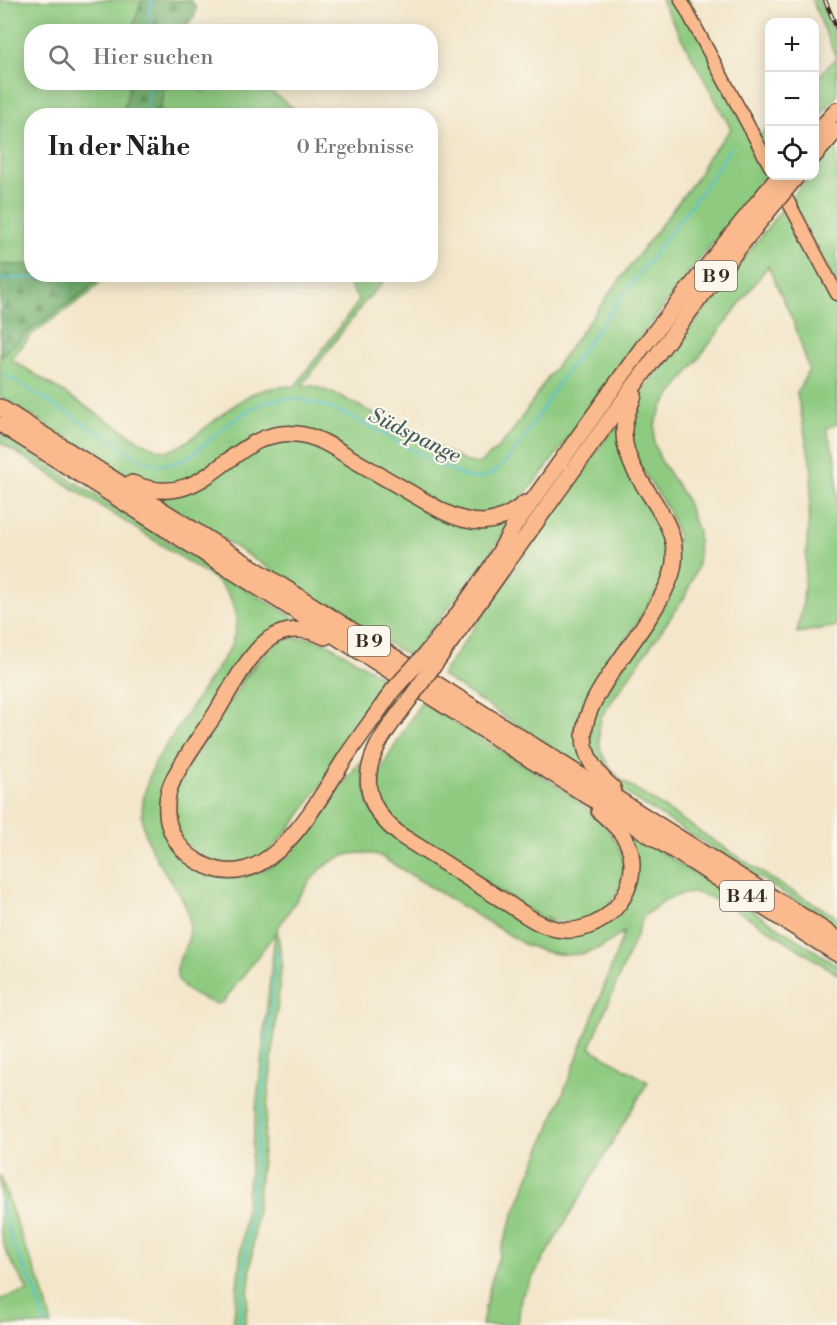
<!DOCTYPE html>
<html lang="de">
<meta charset="utf-8">
<style>
body{margin:0;font-family:"Libre Bodoni",serif;background:#f6f6f6;color:#222}
.controls{position:absolute;right:18px;top:18px;display:grid;overflow:hidden;border-radius:12px;box-shadow:0 3px 15px #0003}
.controls button{width:54px;height:54px;display:grid;place-items:center;padding:0;border:0;border-bottom:2px solid #e0e0e0;background:#fff;color:#222;font:30px sans-serif}
.list{margin:0;padding:0;list-style:none}
h2{display:flex;justify-content:space-between;align-items:center;height:78px;margin:0;padding:0 24px;font-size:26px}
h2 small{font-size:20px;font-weight:400;color:#767676}
.icon{flex:none;width:33px;height:33px;fill:none;stroke:currentColor;stroke-width:2;stroke-linecap:round;stroke-linejoin:round}
.map{position:relative;flex:none;width:837px;height:1325px;overflow:hidden}
.search{position:absolute;background:#fff;box-shadow:0 3px 15px #0003;left:24px;top:24px;width:414px;height:66px;display:flex;align-items:center;gap:15px;box-sizing:border-box;padding:0 21px;border-radius:24px;color:#767676;font-size:22px}
.panel{position:absolute;background:#fff;box-shadow:0 3px 15px #0003;left:24px;top:108px;width:414px;height:174px;border-radius:24px}
.map>svg:first-child{display:block}
.green{fill:#8ecb80;stroke:#647a4f;stroke-width:1.5}
.forest{fill:url(#forest-firs);stroke:#566c46;stroke-width:1.5}
.lines{fill:none;stroke-linecap:round;stroke-linejoin:round}
.stream{stroke:#55c0d1;stroke-width:2}
.major-casing{stroke:#574638;stroke-width:15}
.highway-casing{stroke:#574638;stroke-width:18}
.major{stroke:#fbba8d;stroke-width:12}
.highway{stroke:#fbba8d;stroke-width:15}
.rail-casing{stroke:#3b2a1e;stroke-width:4.5}
.rail{stroke:#fbf7ec;stroke-width:2;stroke-dasharray:7;stroke-linecap:butt}
.highway-bridge-casing{stroke:#574638;stroke-width:18;stroke-linecap:butt}
.highway-bridge{stroke:#fbba8d;stroke-width:15}
.labels{text-anchor:middle;stroke-width:4.5;stroke-linejoin:round;paint-order:stroke}
.shield{fill:#fbf7ec;stroke:#75685c;stroke-width:1.5}
.shield-label{font-size:18px;font-weight:bold;fill:#3b2a1e}
.water-label{font-size:21px;font-style:italic;fill:#445e5d;stroke:#fbf7ec}
</style>
<div class="map">
<svg width="837" height="1325" viewBox="0 0 837 1325">
<defs>
<pattern id="forest-firs" width="22" height="20" patternUnits="userSpaceOnUse" patternTransform="scale(1.5)"><rect width="22" height="20" fill="#72af6e"/><path d="M5 1l3.5 6h-7zM16 11l3.5 6h-7z" fill="#5f8f5a"/></pattern>
</defs>
<rect width="100%" height="100%" fill="#fbf7ec"/>
<filter id="ink" filterUnits="userSpaceOnUse"><feTurbulence type="fractalNoise" baseFrequency=".0167" numOctaves="2"/><feDisplacementMap in="SourceGraphic" scale="12" xChannelSelector="R" yChannelSelector="G"/><feConvolveMatrix kernelMatrix="1 2 1 2 8 2 1 2 1" color-interpolation-filters="sRGB"/></filter>
<filter id="wash" filterUnits="userSpaceOnUse"><feTurbulence type="fractalNoise" baseFrequency=".008" numOctaves="4" result="noise"/><feDisplacementMap in="SourceGraphic" scale="24" xChannelSelector="R" yChannelSelector="G"/><feGaussianBlur stdDeviation="1.35" result="paint"/><feColorMatrix in="noise" values="0 0 0 0 0 0 0 0 0 0 0 0 0 0 0 0 0 1.4 0 .05"/><feComposite in="paint" operator="in"/></filter>
<g filter="url(#wash)">
<rect width="100%" height="100%" fill="#f3e6cb"/>
<g class="green">
<path d="M0 0H142L134 24V31L32 32V82L130 83 123 115 32 116 31 265H0Z"/>
<path d="M661 0H689L760 135 769 126V173L683 280 541 475 516 504 499 514 461 515 288 429 219 462 177 485 135 480 0 396V357L28 332 87 290 100 275H106L90 293 31 335 11 359 135 438C144 443 155 450 165 451 184 452 231 402 254 393 267 388 281 386 295 386L359 301 344 275H384V281L362 305 302 385 314 386 340 396 464 461 478 464C510 445 530 402 552 372 599 306 649 241 698 176L707 158 731 129Z"/>
<path d="M812 0H819L837 42V96L815 122V80L836 58Z"/>
<path d="M165 82 191 83 202 92 209 83H259L303 115 159 116Z"/>
<path d="M837 142V285L791 198 809 176H814L815 169Z"/>
<path d="M784 206 837 305V424L826 428 837 462V626L797 633 803 602 812 471 797 393 809 369 794 323 768 266 662 407 655 425 654 443 661 461 685 497 698 532V565L685 597 602 715C595 743 600 758 620 779L778 883 837 917V927L619 789 591 751 590 716 650 622 678 536 667 508 639 465 631 447 630 417 637 399 648 384Z"/>
<path d="M622 415 620 428 666 530 670 559 658 590 589 698 592 774 441 675Z"/>
<path d="M0 434 195 559 305 624 281 628 177 765 170 845C175 850 180 857 185 862 216 890 264 875 293 853L360 761 368 803 373 814 571 934 630 892 625 829 837 965V974C810 958 719 892 693 893 673 893 659 904 644 916L590 1048 648 1082 521 1297 518 1325H482C491 1263 521 1197 545 1138 573 1070 599 1002 624 932 615 937 608 944 599 948 574 960 548 954 524 944L380 856C326 840 303 892 277 929L282 961 245 1325H233L275 933 223 1002 216 1004C204 999 189 995 181 984 169 969 186 951 189 936 191 930 189 920 188 914 185 900 176 888 168 877 139 834 134 811 155 762L230 648C242 617 237 599 212 577L0 442Z"/>
<path d="M277 440 311 443 453 520 517 515 473 577 410 657 151 494Z"/>
<path d="M291 638H312L330 645 392 683 295 822 277 843 262 857 244 864 212 863 181 841 175 826 173 795 180 779 246 677 274 644Z"/>
<path d="M421 702C449 719 476 736 503 752 539 775 645 830 620 885 616 895 610 905 602 911 579 927 558 924 534 913L396 825 378 800 377 786 381 769Z"/>
<path d="M0 1175 23 1242 42 1287 52 1325H0V1299L28 1291 6 1252 0 1230Z"/>
</g>
<g class="forest">
<path d="M142 0H190L196 7 195 16 183 31H134V24Z"/>
<path d="M130 83H165L159 115H123Z"/>
<path d="M0 265H31L32 274 100 275 87 290 28 332 0 357Z"/>
</g>
<g class="lines">
<g class="stream">
<path d="M152 32 149 12 152 0"/>
<path d="M145 116 151 82"/>
<path d="M0 279 50 277 56 274"/>
<path d="M4 374C38 395 72 416 106 437 119 445 140 461 155 464 174 468 191 456 205 444 228 425 251 401 283 399 332 395 406 451 452 471 465 477 478 482 491 474 518 457 543 405 562 378 611 310 662 244 712 177L731 147"/>
<path d="M0 1201 15 1249 35 1289 46 1325"/>
<path d="M239 1325 277 949"/>
</g>
</g>
</g>
<g filter="url(#ink)">
<g class="lines">
<defs>
<g id="major">
<path d="M681 0 770 166"/>
<path d="M780 186 837 294"/>
</g>
<g id="highway">
<path d="M814 135 837 110"/>
<path d="M814 156 837 130"/>
<path d="M0 407 837 938"/>
<path d="M0 424 837 954"/>
<path d="M132 483C209 516 229 427 297 434 320 436 340 452 359 463 387 479 414 495 442 511 474 527 497 526 525 503"/>
<path d="M325 637C307 628 286 627 269 639 248 655 230 690 216 713 202 734 186 755 174 778 170 786 167 795 167 804 165 827 177 849 197 861 266 904 316 803 346 757 361 734 378 713 393 690"/>
<path d="M423 657 457 615 491 567 513 528 642 348 757 203"/>
<path d="M434 665C543 514 648 360 765 215"/>
<path d="M409 700C399 714 387 728 379 743 358 782 369 812 403 837 437 858 470 880 504 901 520 911 537 925 556 929 600 938 642 894 630 850 625 833 611 822 599 811"/>
<path d="M613 788C567 749 583 715 611 673 629 646 661 605 671 576 690 519 626 487 624 434 623 420 630 408 634 395"/>
</g>
</defs>
<use href="#major" class="major-casing"/>
<use href="#highway" class="highway-casing"/>
<use href="#major" class="major"/>
<use href="#highway" class="highway"/>
<defs>
<path id="rail" d="M825 0 837 29"/>
</defs>
<use href="#rail" class="rail-casing"/>
<use href="#rail" class="rail"/>
<defs>
<g id="highway-bridge">
<path d="M757 203 779 176"/>
<path d="M765 215 797 176"/>
<path d="M393 690 423 657"/>
<path d="M409 700 434 665"/>
</g>
</defs>
<use href="#highway-bridge" class="highway-bridge-casing"/>
<use href="#highway-bridge" class="highway-bridge"/>
</g>
</g>
<g class="labels">
<g class="shield">
<rect x="695" y="261" width="42" height="30" rx="4.5"/>
<rect x="348" y="626" width="42" height="30" rx="4.5"/>
<rect x="720" y="881" width="54" height="30" rx="4.5"/>
</g>
<g class="shield-label">
<text x="716" y="282">B 9</text>
<text x="369" y="647">B 9</text>
<text x="747" y="902">B 44</text>
</g>
<g class="water-label">
<text transform="translate(415 435) rotate(26)" y="7">Südspange</text>
</g>
</g>
</svg>
<div class="controls">
<button>+</button>
<button>−</button>
<button><svg class="icon" aria-label="locate" viewBox="0 0 24 24"><circle cx="12" cy="12" r="6"/><path d="M12 2v4M12 18v4M2 12h4M18 12h4"/></svg></button>
</div>
<div class="search"><svg class="icon" aria-label="search" viewBox="0 0 24 24"><circle cx="10" cy="10" r="6"/><path d="M15 15l6 6"/></svg>Hier suchen</div>
<section class="panel">
<h2>In der Nähe<small>0 Ergebnisse</small></h2>
<ul class="list">
</ul>
</section>
</div>
